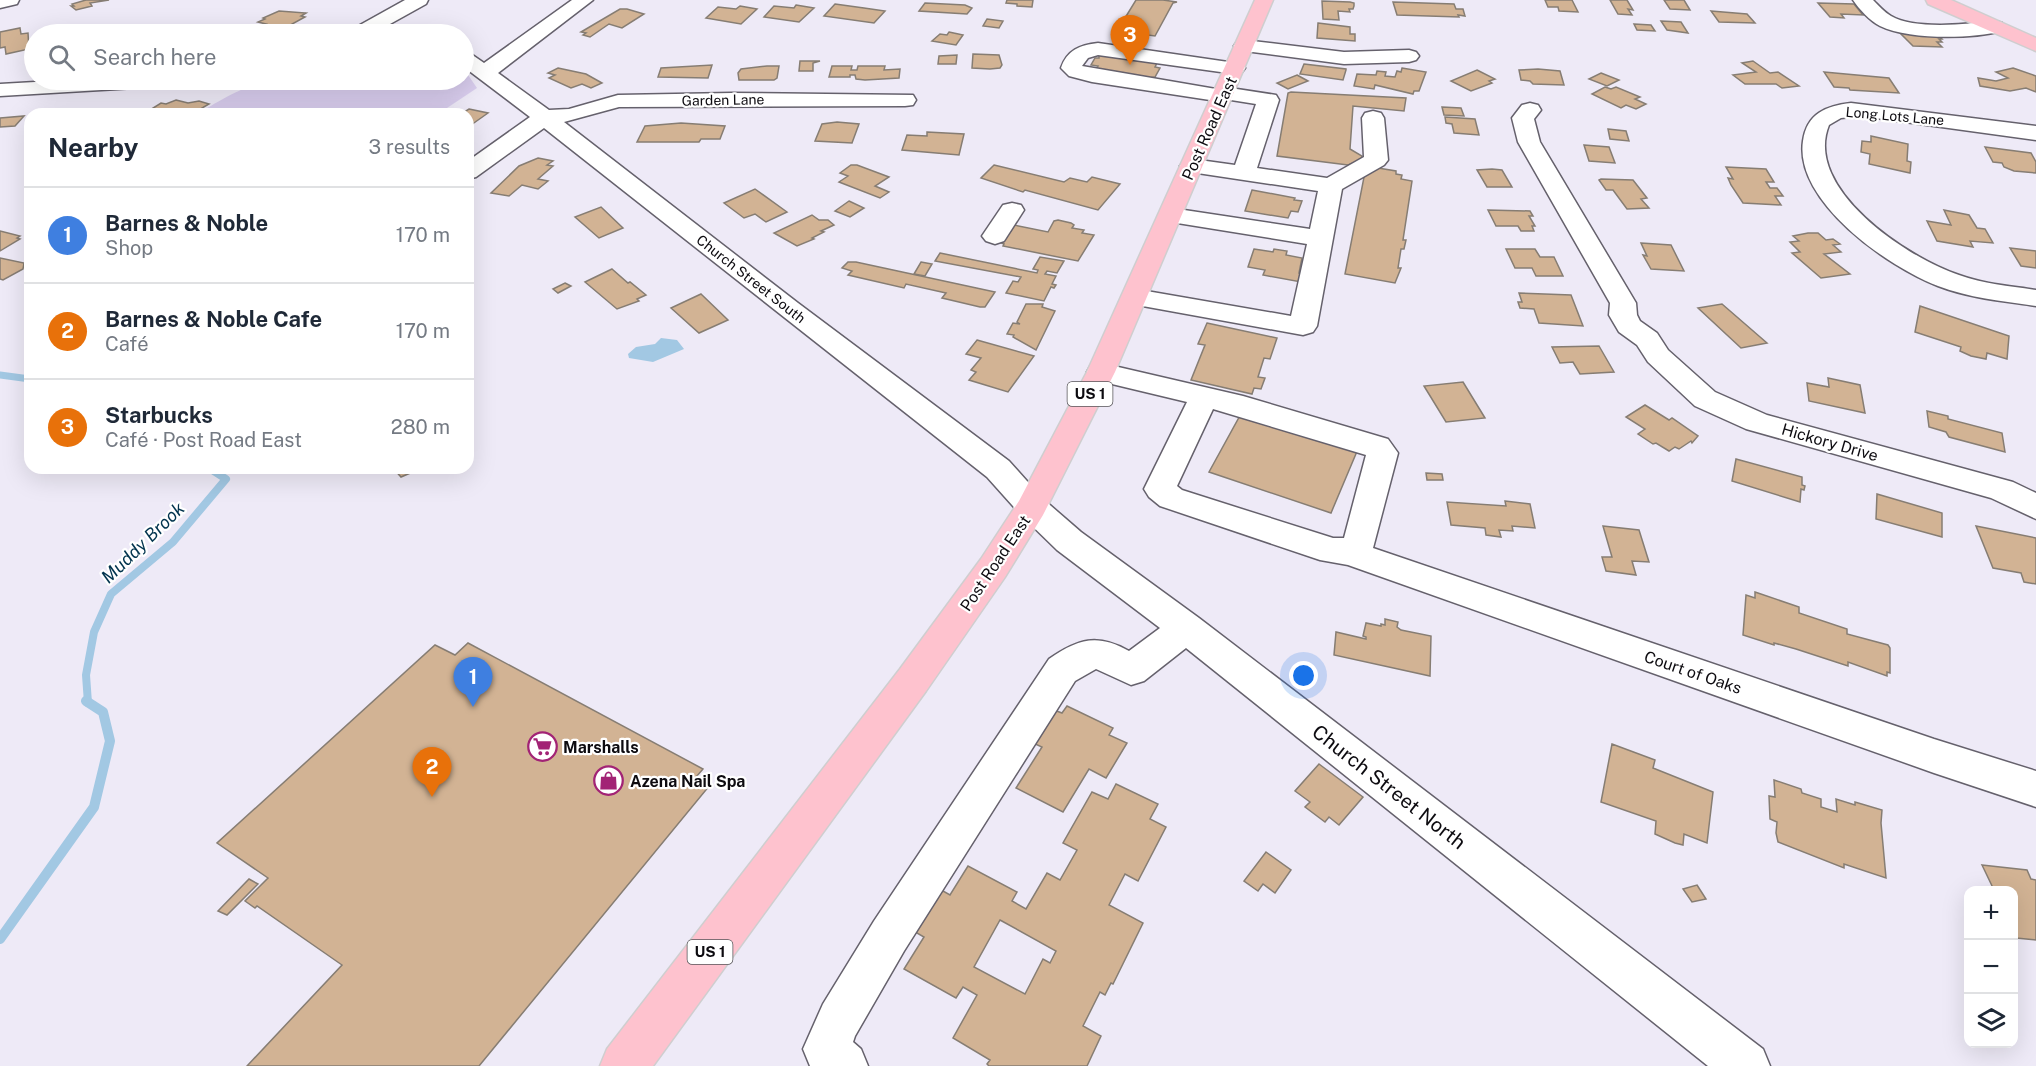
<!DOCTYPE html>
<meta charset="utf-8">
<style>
body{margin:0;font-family:"Public Sans",sans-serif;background:#f2f2f3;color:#1f2937}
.controls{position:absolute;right:18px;bottom:18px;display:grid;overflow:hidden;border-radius:12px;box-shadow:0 6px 24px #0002}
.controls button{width:54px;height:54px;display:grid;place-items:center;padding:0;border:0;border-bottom:2px solid #e0e1e3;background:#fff;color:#1f2937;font:30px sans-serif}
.you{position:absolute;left:1304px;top:676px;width:21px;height:21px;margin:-15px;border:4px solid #fff;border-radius:50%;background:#1a73e8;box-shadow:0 0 0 9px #1a73e833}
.badge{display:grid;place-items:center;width:39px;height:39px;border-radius:50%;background:#b45309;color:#fff;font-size:20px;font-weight:700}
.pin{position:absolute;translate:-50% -50px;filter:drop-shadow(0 2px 3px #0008)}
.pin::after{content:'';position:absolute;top:32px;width:21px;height:18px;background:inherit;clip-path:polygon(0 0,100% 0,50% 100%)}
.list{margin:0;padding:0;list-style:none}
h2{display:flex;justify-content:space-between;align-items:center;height:78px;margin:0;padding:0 24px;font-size:26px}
h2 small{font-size:20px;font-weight:400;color:#747a83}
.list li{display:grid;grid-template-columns:39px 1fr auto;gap:18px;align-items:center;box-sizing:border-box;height:96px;padding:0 24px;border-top:2px solid #e0e1e3}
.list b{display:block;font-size:22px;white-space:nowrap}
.list p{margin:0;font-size:20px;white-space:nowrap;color:#747a83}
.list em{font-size:20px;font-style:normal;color:#747a83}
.icon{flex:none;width:33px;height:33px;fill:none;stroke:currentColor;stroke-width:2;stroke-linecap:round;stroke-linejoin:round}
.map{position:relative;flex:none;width:2036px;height:1066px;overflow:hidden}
.search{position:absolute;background:#fff;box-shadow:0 6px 24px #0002;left:24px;top:24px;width:450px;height:66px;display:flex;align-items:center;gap:15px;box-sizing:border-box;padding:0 21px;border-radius:33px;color:#747a83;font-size:22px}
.panel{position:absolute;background:#fff;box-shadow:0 6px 24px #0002;left:24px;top:108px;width:450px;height:366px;border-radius:18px}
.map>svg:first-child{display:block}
.green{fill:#d8cced}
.water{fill:#a2c8e3}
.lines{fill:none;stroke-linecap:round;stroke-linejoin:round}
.stream-far2{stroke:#a2c8e3;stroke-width:7}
.stream-far1{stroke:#a2c8e3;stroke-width:8}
.stream{stroke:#a2c8e3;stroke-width:10}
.building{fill:#d2b394;stroke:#867d73;stroke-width:1.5;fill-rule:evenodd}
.minor-casing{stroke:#65616c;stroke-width:3}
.major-casing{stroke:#cfcecf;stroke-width:3}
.minor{fill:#fff;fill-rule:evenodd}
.major{fill:#fec2ce;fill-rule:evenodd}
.labels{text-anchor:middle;stroke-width:4.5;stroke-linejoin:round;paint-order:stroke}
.far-street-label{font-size:14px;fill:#0d0b10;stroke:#fff}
.shield{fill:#fff;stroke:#565458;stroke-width:1.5}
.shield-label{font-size:15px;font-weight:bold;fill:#0d0b10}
.street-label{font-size:16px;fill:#0d0b10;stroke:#fff}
.poi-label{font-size:16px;font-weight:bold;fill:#0d0b10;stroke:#fff;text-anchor:start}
.water-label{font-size:18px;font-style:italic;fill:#02344e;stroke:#fff}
.near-street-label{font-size:20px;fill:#0d0b10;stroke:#fff}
</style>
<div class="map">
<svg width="2036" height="1066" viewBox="0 0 2036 1066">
<rect width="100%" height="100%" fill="#eeeaf7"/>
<path class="green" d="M464 69 477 88 438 114H197C214 105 270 66 284 90L301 80H464Z"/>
<path class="water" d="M661 338 677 340 684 349 653 362 629 358 628 354 636 347 655 344Z"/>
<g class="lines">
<path class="stream-far2" d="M0 375 30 379"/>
<path class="stream-far1" d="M88 703 86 675 94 632 111 594 173 542 226 479 209 468"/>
<path class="stream" d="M0 939 94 807 110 741 103 712 86 701"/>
</g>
<g class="building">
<path d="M86 0H109L90 3 92 6 76 10 71 6H74L72 4Z"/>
<path d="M1007 0H1033L1032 7 1017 6V4L1006 3Z"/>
<path d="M1136 0H1163L1177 2 1173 3 1155 36 1117 31Z"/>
<path d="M1545 0H1572L1578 12 1559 11 1558 7H1548Z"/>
<path d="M1610 0H1627L1633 10 1628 9 1632 15 1618 14Z"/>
<path d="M1664 0H1684L1690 10 1670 9Z"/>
<path d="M1322 1 1350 2 1354 3V6L1353 9H1349L1350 12 1338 11 1339 20 1323 19Z"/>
<path d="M1393 2 1454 4 1456 9H1463L1465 16 1458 15 1459 17 1397 15Z"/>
<path d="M925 3 965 5 972 8 967 14 919 11Z"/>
<path d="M1818 3 1854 4 1863 15 1841 14 1844 18 1830 17Z"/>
<path d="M835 4 864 8 885 11 874 23 824 16Z"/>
<path d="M796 5 814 8 799 22 764 17 774 6 794 8Z"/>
<path d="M740 6 757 9 741 24 706 18 718 7 736 9Z"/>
<path d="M620 9H627L644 14 622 28 609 24 590 37 583 35 586 33 581 32Z"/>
<path d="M279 11 306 13 301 16 305 17 285 28 279 26 264 34 250 32 266 24 258 22 265 19 263 18Z"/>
<path d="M1711 11 1747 14 1755 23 1719 22Z"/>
<path d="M987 19 1003 21 999 28 983 26Z"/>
<path d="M1661 21 1681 22 1688 33 1667 30Z"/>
<path d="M1318 23 1350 27V34H1355V41L1317 38Z"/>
<path d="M1634 24 1651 25 1655 31 1637 30Z"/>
<path d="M20 28 21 34 28 33 29 49 6 54 5 47 0 48V32Z"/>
<path d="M149 28 169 32 179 33 137 34Z"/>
<path d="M949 32 963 35 956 45 932 41 940 34 947 35Z"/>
<path d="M1899 32 1936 33 1942 39H1939L1942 42H1937L1942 47 1913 46Z"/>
<path d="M973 54 999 55 1002 65 1000 68 990 69 972 68Z"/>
<path d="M957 55 956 64H938L939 56Z"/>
<path d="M1099 55 1157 63 1155 67 1160 68 1155 77 1149 78 1096 69 1098 66 1091 65 1095 58H1099Z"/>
<path d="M800 61H820L813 63V71H799Z"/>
<path d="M1753 61 1770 73 1778 72 1799 86 1782 88 1776 84H1745L1733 75 1756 72 1742 63Z"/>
<path d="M1304 64 1346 69V70L1343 80 1300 74Z"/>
<path d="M712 65 708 78 658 77 661 68Z"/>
<path d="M767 66H779L777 78 774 80H739L738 73 741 69Z"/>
<path d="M832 66H852L851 70H857L858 66H885L884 70 900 69 899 78 865 80 856 79 855 75H850V77H829Z"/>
<path d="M558 68 586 74 602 83 591 88 582 84 571 88 549 78 555 75 548 73Z"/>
<path d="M1402 68 1426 72 1419 91H1414L1413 94 1375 85 1374 89 1354 86 1357 74 1376 75 1377 71 1386 72 1385 76 1395 77 1397 71 1401 72Z"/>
<path d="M2013 68 2036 76V92L2026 88 2010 91 1980 86 1978 78 1996 81 2008 78 1996 72Z"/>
<path d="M1538 69 1560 71 1564 85 1533 84 1530 81 1521 80 1519 70Z"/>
<path d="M1477 70 1495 79 1489 81 1492 83 1471 91 1451 81Z"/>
<path d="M1824 72 1889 78 1899 93 1850 90 1849 88 1834 87Z"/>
<path d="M1601 73 1619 80 1607 86 1589 79Z"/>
<path d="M1297 75 1308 81 1288 89 1277 83Z"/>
<path d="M1605 87 1611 89 1616 87 1640 97 1635 99 1646 104 1636 109 1626 105 1621 108 1592 94Z"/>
<path d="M1291 92 1406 98 1404 111 1353 106 1350 149 1362 156 1361 160 1348 165 1277 156 1288 93Z"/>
<path d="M176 100 188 103 199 101 209 104 192 114H167L150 110 161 103 166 104Z"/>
<path d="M1442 107 1461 108 1464 116 1444 115Z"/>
<path d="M469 109 488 113 471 125 468 124V114H461Z"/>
<path d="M24 116 15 126 0 127V118Z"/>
<path d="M1445 117 1475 119 1479 135 1454 133 1452 124 1446 123Z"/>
<path d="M837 122 859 124 852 143 815 141 822 124Z"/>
<path d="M681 123 725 126 720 139H701L699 142H637L645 126Z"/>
<path d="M1608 129 1626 131 1629 141 1610 139Z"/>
<path d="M927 132 964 134 959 155 902 150 907 135 927 136Z"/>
<path d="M1871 136 1908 144 1907 161 1911 162 1910 173 1869 164 1870 154 1861 152 1862 141 1871 142Z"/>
<path d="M1584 145 1609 147 1615 163 1589 161Z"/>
<path d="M1985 147 2031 153 2036 162V173L2014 171 2004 167 2002 163 1993 162Z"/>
<path d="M538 158 553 161 547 165 553 166 538 179 548 181 538 189 522 185 509 196 491 193 519 166Z"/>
<path d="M851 165H857L889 177 875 186 889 192 880 198 839 182 848 176 840 173Z"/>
<path d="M994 165 1064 182 1070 178 1087 182 1092 177 1120 184 1098 210 1025 190 1023 192 981 178Z"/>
<path d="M1726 167 1766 169 1774 182H1766L1770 188H1777L1783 196H1775L1781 205 1743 203 1731 185 1728 178 1733 179Z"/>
<path d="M1378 168 1396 171V174L1402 175 1401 179 1412 181 1403 240H1406L1404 249H1401L1398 268H1401L1395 283 1345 274 1365 172Z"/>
<path d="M1492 169 1502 170 1512 187H1487L1477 170Z"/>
<path d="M1601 179 1633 180 1647 198 1641 199 1649 208 1627 209 1613 190H1606L1599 180Z"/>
<path d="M755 189 787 212 766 222 755 214 744 218 724 203Z"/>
<path d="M1252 190 1295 198 1294 200 1302 201 1298 212 1291 211 1288 218 1245 211Z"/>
<path d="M849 201 864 208 850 217 835 211Z"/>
<path d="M601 207 623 228 599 238 575 217Z"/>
<path d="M1488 210 1530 211 1533 216H1529L1535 226H1532L1534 231H1521L1518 226H1496Z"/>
<path d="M1944 210 1969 215 1977 228 1985 229 1993 243 1970 241 1973 247 1937 241 1927 221 1951 225Z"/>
<path d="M812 215 819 220H828L834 225 821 231 824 232 812 238 814 239 797 246 774 233Z"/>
<path d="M1058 220 1071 223 1074 225 1072 228 1084 230 1082 233 1094 235 1078 261 1003 246 1004 244 999 242 1007 230 1011 231 1014 225 1048 232 1054 221Z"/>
<path d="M0 231 20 236 17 238 20 239 0 251Z"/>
<path d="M1808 233H1818L1826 240 1833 239 1840 244 1833 245 1841 252 1824 254 1850 274 1821 278 1792 253 1800 252 1790 242 1799 241 1793 236Z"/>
<path d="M1641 243 1671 245 1684 271 1651 269 1643 255 1647 256Z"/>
<path d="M2010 248 2036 251V268L2021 266Z"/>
<path d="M1254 249 1273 252 1274 249 1287 251 1286 255 1302 258 1299 273H1303L1301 282 1263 275 1265 270 1248 267Z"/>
<path d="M1506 249H1535L1540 257H1554L1563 276H1536L1532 268H1515Z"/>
<path d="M940 253 1037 273 1038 270 1033 269 1040 257 1064 261 1057 273 1047 271 1045 274 1056 276 1052 284 1056 285 1054 288 1051 287 1044 301 1006 293 1013 281 1018 282 1021 277 935 261Z"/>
<path d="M0 258 24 263 23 269 3 280 0 279Z"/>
<path d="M848 262H856L995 292 985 307H980L942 298 946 293 906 284 904 288 848 275 852 271 842 268Z"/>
<path d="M921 262 932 264 925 276 914 274Z"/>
<path d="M612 269 628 283 630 282 646 295 637 299 639 301 617 309 585 282Z"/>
<path d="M565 283 571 286 558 293 553 289Z"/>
<path d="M1519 293 1571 295 1583 326 1539 323 1534 309 1520 308 1518 302H1522Z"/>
<path d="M701 294 728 320 699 333 671 308Z"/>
<path d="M1026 304H1043L1042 307 1055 311 1036 350 1013 337 1014 335 1007 334 1013 323 1020 324 1017 322Z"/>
<path d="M1722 304 1767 343 1741 348 1698 308Z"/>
<path d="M1920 306 2009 336 2007 359 1987 353 1986 359 1971 356 1960 351 1961 347 1915 332Z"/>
<path d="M1207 323 1277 338 1270 359 1264 358 1258 377 1265 378 1261 389 1254 388 1252 394 1191 380 1205 345 1198 344Z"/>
<path d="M977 340 1034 356 1008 392 969 380 976 372 971 370 981 358 966 354Z"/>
<path d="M1599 346 1614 372 1580 374 1573 362 1560 363 1552 347Z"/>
<path d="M1828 378 1860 385 1865 413 1809 401 1807 383 1829 387Z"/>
<path d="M1463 382 1485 418 1446 422 1424 386Z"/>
<path d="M1645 405 1669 420 1672 418 1698 436 1692 443 1691 441 1679 449 1675 447 1669 451 1656 443 1653 444 1638 434 1645 429 1626 417Z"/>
<path d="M1927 411 1948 416V419L2002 433 2005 452 1949 437 1946 432 1929 427Z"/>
<path d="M1242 412 1358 449 1331 513 1209 472Z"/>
<path d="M1736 459 1802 477V485L1805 486 1804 490 1801 489 1800 502 1732 481Z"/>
<path d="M393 468H422L401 477Z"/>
<path d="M1426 473 1442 474 1443 480H1427Z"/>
<path d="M1877 494 1942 513V537L1876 519Z"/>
<path d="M1505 501 1530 504 1535 528 1512 526 1513 531 1499 530 1501 537 1486 535 1485 528 1451 525 1447 502 1506 506Z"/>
<path d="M1603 526 1639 530 1649 562 1632 561 1636 575 1606 571 1602 557H1612Z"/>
<path d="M1976 526 2036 538V584L2024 582 2021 573 1993 568Z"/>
<path d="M1755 592 1799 607V613L1847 629V634L1888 645 1890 648V673L1887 672V676L1848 662V666L1796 649 1774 643V645L1743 635 1746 595 1755 598Z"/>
<path d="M1385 619 1398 622 1397 627 1401 630 1431 636 1430 676 1334 655 1336 632 1366 639V637L1363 636 1366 623 1381 626V624L1385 625Z"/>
<path d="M468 643 703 769 696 777 710 785 479 1066H247L342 965 257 906 255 908 245 901 268 878 217 843 435 645 455 655Z"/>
<path d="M1067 706 1113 728 1109 735 1127 743 1106 778 1089 769 1063 812 1016 788 1042 747 1033 743 1054 710 1062 713Z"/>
<path d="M1612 744 1655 760 1653 768 1713 792 1707 843 1684 834 1683 845 1675 843 1655 834 1656 821 1601 802Z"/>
<path d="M1319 764 1363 797 1339 825 1329 817 1325 822 1305 807 1310 802 1295 791Z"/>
<path d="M1774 780 1801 789 1802 793 1821 799V807L1837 812 1836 799 1855 805V802L1882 810 1881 823 1886 878 1844 864V868L1778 842 1776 833 1777 822 1770 819 1769 796 1775 797Z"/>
<path d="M1116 784 1158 804 1150 819 1166 827 1138 881 1125 874 1109 905 1143 923 1113 984 1111 983 1105 995 1100 992 1083 1026 1101 1036 1087 1066H989L987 1064 990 1060 953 1038 977 995 963 987 956 998 904 969 924 937 910 929 936 887 950 895 968 866 1017 892 1012 901 1026 909 1047 873 1060 880 1077 850 1063 843 1092 792 1108 799ZM1000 920 1056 951 1050 963 1043 959 1025 994 974 967Z"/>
<path d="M1266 852 1291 870 1275 893 1263 884 1258 891 1244 881Z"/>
<path d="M1982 865 2027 870 2031 879 2036 880V940L2016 938 2014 933V890H1994Z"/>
<path d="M249 879 258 884 227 915 218 911Z"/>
<path d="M1697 885 1706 899 1692 902 1683 889Z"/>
</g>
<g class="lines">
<defs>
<g id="minor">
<path d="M0 0H19L17 4 0 8Z"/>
<path d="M405 0H428L426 4 372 34H348L351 30Z"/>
<path d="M572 0H593L498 73 549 110 569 109 618 95 732 93 913 95 916 100 913 105 905 106 619 107 564 122 798 303 1009 461 1043 499 1081 532 1199 618 1763 1049 1770 1066H1708L1186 648 1144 681 1131 685 1096 669 1075 681 904 951 855 1036 853 1042 861 1049 868 1066H810L803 1049 823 1004 874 921 1049 659C1078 639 1097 633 1129 651L1160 628 1057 550 1021 515 987 477 544 128 476 177 468 179V161L530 117 464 67V52L471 54 484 63Z"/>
<path d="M1853 0H1873C1879 6 1884 12 1891 16 1914 30 1968 24 1995 21L2002 23 2005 27 2002 31C1971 39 1909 40 1880 26 1870 21 1859 9 1853 0Z"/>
<path d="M1244 40 1344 52 1409 50 1416 52 1419 56 1416 60 1409 62 1344 64 1237 50 1234 46 1237 42Z"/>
<path d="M1098 43 1242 64 1245 68 1242 72 1235 74 1098 55 1088 58 1082 66 1216 89 1224 87 1276 95 1279 100 1257 168 1327 178 1364 157 1362 118 1365 113 1373 111 1381 113 1384 118 1388 160 1384 165 1342 189 1317 326 1313 332 1303 335 1126 303 1122 297 1126 291 1135 289 1291 316 1307 244 1171 222 1162 220 1159 215 1162 210 1171 208 1310 229 1318 191 1184 171 1180 166 1184 161 1192 159 1235 165 1256 104 1231 100 1223 102 1092 82 1069 76 1061 68C1067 50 1080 45 1098 43Z"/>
<path d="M70 80H179L176 84 169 86 0 96V84Z"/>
<path d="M1530 103 1538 105 1541 110 1534 119 1540 142 1636 303 1637 315 1640 321 1657 333 1668 350 1715 392 1767 415 2013 482 2036 493V519L1991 498 1746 429 1695 406 1648 362 1637 345 1619 332 1609 315 1610 303 1518 142 1512 118 1522 105Z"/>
<path d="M1851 103 2036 126V140L1861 116 1841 118 1829 125C1803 189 1908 258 1959 275 1984 284 2010 286 2036 290V306C2003 301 1969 298 1938 286 1888 267 1794 201 1803 141 1807 113 1826 106 1851 103Z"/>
<path d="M1012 203 1021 205 1024 210 1004 241 995 244 986 241 982 236 1003 205Z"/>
<path d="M1101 363 1243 396 1388 439 1398 453 1373 548 1934 739 2036 771V807L1934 773 1348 565 1320 560 1160 506 1149 497 1144 489 1187 402 1091 379 1087 372 1091 365ZM1213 409 1366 455 1344 538H1333L1182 490 1177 486Z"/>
</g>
<g id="major">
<path d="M1255 0H1273L1115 372 1043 515 1005 577 926 691 653 1066H600L607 1049 900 669 981 559 1019 501 1087 372Z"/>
<path d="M1926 0H1951L2036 38V51L1928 4Z"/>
</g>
</defs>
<use href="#minor" class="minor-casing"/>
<use href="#major" class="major-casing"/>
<use href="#minor" class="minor"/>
<use href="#major" class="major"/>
</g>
<defs>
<symbol id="supermarket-ring" viewBox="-11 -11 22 22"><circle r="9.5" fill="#fff" stroke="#a22375" stroke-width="1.5"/><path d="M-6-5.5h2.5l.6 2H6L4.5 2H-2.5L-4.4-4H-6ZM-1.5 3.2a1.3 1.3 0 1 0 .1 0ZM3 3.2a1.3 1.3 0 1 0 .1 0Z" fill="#a22375"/></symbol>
<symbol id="shop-ring" viewBox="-11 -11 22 22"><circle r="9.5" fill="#fff" stroke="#a22375" stroke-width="1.5"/><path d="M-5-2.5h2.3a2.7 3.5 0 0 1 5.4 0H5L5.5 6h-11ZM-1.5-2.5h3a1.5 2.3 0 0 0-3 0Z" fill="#a22375"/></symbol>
</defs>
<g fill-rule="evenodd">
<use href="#supermarket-ring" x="526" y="730" width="33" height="33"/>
<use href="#shop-ring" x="592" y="764" width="33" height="33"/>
</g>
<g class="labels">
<g class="far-street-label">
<text transform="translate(723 100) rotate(-1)" y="5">Garden Lane</text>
<text transform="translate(1895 116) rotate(5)" y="5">Long Lots Lane</text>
<text transform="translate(751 279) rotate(38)" y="5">Church Street South</text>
</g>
<g class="shield">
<rect x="1067.5" y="382" width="45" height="24" rx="4.5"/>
<rect x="687.5" y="940" width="45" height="24" rx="4.5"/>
</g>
<g class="shield-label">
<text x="1090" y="399">US 1</text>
<text x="710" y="957">US 1</text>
</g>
<g class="street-label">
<text transform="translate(1209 128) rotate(-66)" y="6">Post Road East</text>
<text transform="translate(1830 442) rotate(16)" y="6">Hickory Drive</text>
<text transform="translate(995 563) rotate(-56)" y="6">Post Road East</text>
<text transform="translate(1693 672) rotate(19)" y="6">Court of Oaks</text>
</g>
<g class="poi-label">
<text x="563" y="753">Marshalls</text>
<text x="630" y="787">Azena Nail Spa</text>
</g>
<g class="water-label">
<text transform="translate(143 543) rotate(-44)" y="6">Muddy Brook</text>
</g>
<g class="near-street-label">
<text transform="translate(1389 787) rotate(38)" y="7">Church Street North</text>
</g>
</g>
</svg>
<div class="controls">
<button>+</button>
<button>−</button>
<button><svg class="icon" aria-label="layers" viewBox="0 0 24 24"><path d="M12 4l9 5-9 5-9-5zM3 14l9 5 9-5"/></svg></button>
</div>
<div class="you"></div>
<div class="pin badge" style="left:473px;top:707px;background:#3f7fe0">1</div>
<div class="pin badge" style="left:432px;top:797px;background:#e8710a">2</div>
<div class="pin badge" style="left:1130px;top:65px;background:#e8710a">3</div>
<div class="search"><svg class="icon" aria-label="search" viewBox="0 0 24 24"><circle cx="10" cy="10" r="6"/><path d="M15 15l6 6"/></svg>Search here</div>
<section class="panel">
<h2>Nearby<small>3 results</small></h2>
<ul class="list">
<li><span class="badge" style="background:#3f7fe0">1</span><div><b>Barnes &amp; Noble</b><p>Shop</p></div><em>170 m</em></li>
<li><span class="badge" style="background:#e8710a">2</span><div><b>Barnes &amp; Noble Cafe</b><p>Café</p></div><em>170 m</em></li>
<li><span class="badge" style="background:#e8710a">3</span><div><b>Starbucks</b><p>Café · Post Road East</p></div><em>280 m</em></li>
</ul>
</section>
</div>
